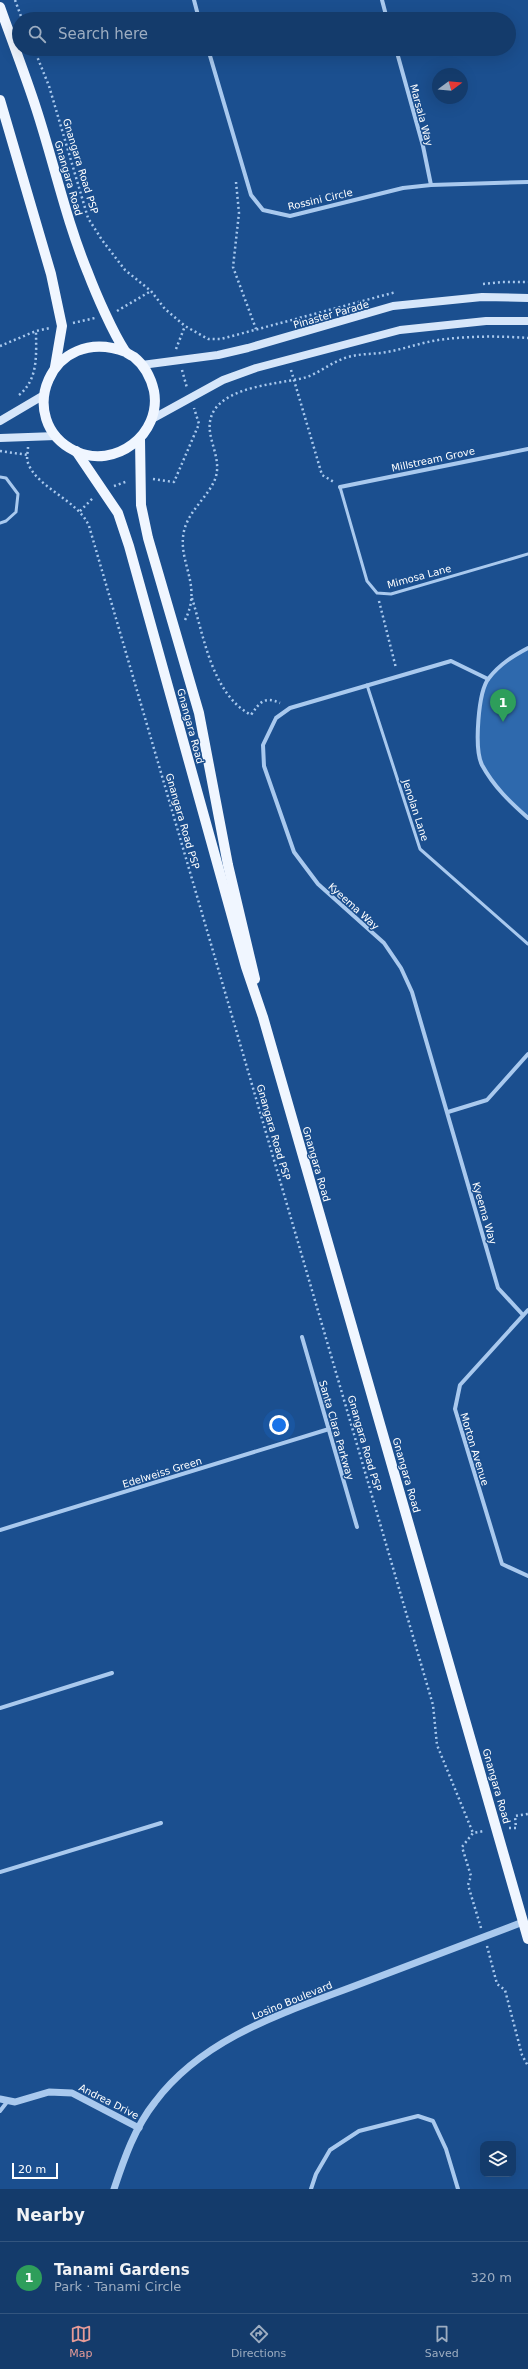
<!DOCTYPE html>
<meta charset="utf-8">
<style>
body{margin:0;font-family:"DejaVu Sans",sans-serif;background:#214673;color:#f1f3f6}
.controls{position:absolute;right:12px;bottom:12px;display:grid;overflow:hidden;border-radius:8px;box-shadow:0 4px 16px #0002}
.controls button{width:36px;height:36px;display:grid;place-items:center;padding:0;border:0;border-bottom:1px solid #33557e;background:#143b6b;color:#f1f3f6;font:20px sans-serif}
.compass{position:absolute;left:432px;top:68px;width:36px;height:36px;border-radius:50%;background:#143b6b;box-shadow:0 4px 16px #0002;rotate:74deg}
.scale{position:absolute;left:12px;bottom:10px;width:46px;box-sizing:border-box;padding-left:4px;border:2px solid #fff;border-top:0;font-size:11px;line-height:14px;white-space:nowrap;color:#fff;-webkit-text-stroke:3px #1b4f8f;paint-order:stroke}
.you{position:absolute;left:279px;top:1425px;width:14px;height:14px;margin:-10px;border:3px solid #fff;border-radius:50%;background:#1a73e8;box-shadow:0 0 0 6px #1a73e833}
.badge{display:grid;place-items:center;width:26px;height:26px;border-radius:50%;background:#e69b98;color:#fff;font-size:13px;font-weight:700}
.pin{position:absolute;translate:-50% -33px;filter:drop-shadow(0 1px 2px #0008)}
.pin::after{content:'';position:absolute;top:21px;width:14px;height:12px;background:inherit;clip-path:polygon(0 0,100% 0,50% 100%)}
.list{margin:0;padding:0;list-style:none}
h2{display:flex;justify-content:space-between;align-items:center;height:52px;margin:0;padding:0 16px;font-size:17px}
h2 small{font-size:13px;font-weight:400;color:#9dadc1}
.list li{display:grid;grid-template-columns:26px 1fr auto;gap:12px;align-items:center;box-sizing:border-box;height:72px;padding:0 16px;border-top:1px solid #33557e}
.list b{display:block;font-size:15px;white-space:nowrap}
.list p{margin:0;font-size:13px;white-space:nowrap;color:#9dadc1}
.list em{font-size:13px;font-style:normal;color:#9dadc1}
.icon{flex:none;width:22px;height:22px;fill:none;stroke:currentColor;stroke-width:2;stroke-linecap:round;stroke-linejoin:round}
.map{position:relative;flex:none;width:528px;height:2189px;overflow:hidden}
.search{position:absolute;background:#143b6b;box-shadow:0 4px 16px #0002;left:12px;right:12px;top:12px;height:44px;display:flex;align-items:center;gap:10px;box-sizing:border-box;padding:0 14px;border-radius:22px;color:#9dadc1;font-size:15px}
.sheet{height:124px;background:#143b6b}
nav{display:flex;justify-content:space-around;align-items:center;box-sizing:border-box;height:56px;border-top:1px solid #33557e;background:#143b6b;font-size:11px;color:#9dadc1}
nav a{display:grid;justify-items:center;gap:2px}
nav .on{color:#e69b98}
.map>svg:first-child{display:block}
.green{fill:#2e69ad}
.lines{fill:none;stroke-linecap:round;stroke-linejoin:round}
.path{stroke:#a9c9ee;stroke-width:2.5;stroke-dasharray:2 3;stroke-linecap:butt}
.service{stroke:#a9c9ee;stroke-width:3}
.minor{stroke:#a9c9ee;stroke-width:4}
.tertiary{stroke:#a9c9ee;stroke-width:7}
.secondary{stroke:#d6e6fa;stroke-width:8}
.primary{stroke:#f0f6ff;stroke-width:10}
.labels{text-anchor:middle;stroke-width:3;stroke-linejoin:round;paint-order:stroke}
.street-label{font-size:10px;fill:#fff;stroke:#1b4f8f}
</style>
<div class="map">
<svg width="528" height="2189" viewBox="0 0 528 2189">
<rect width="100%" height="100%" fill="#1b4f8f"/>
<path class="green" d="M528 648V818C510 802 494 787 482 765 474 749 478 691 489 678 500 664 513 656 528 648Z"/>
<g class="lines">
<g class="path">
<path d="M15 0 22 19"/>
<path d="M34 49 49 86 88 218 102 240 125 270 151 291 165 309 185 326 208 339H221L396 292"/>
<path d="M236 182 239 213 233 267 256 329"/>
<path d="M483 284 502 282H528"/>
<path d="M117 311 151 291"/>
<path d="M73 323 95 318"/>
<path d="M0 346 36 331 50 328"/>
<path d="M176 349 185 326"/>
<path d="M182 370 187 388"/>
<path d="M291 370 322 475 334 482"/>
<path d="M19 395C39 379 36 353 36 331"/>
<path d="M28 447C28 452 26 458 28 463 37 488 78 500 89 526L433 1705 437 1745 473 1833"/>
<path d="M0 451 28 455"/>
<path d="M153 479 174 482 199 424 194 408"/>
<path d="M114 486 128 481"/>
<path d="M80 511 94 497"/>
<path d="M192 598C204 637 212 694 251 715 260 702 264 696 280 703"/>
<path d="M379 601 396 668"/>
<path d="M185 620C203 585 177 562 184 531 189 508 215 492 217 471 219 449 201 430 215 409 231 387 274 384 299 379 317 376 330 362 348 357 359 354 370 354 381 353 403 350 424 341 446 339 472 336 502 336 528 338"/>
<path d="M509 1828H516L515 1816 528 1814"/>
<path d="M481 1928 468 1885 471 1876 462 1847 473 1833 484 1831"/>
<path d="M487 1946 497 1984 505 1990 522 2055 528 2066"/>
</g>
<g class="service">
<path d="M0 477 6 478 18 494 16 512 6 521 0 523"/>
<path d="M340 487 367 581 377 593 391 594 528 554"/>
<path d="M367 685 420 849 528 944"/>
</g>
<g class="minor">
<path d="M194 0 199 19"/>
<path d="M382 0 387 19"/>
<path d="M208 49 251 195 263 210 290 216 403 188 431 185 528 182"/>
<path d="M396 49 423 146 431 185"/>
<path d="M340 487 528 449"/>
<path d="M528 648C513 656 500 664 489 678 478 691 474 749 482 765 494 787 510 802 528 818"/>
<path d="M488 679 451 661 290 708 276 718 263 745 264 766 294 852 318 884 384 943 401 968 412 992 498 1288 523 1315"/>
<path d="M448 1112 487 1100 528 1054"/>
<path d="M528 1310 460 1385 455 1409 502 1564 528 1576"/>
<path d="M302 1337 357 1527"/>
<path d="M0 1530 329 1429"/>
<path d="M0 1708 112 1673"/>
<path d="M0 1872 161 1823"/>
<path d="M0 2111 7 2102"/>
<path d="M311 2189 316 2174 330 2150 359 2131 418 2116 433 2121 446 2149 458 2189"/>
</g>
<g class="tertiary">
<path d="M0 2099 15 2102 49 2092 72 2093 139 2128"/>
<path d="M114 2189C124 2159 135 2127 155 2102 205 2035 290 2011 365 1982 417 1962 470 1942 523 1922"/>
</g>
<g class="secondary">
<path d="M142 365 218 355 248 348 393 306 482 297 528 298"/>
<path d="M152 419 223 380 256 368 400 330 486 321H528"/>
<path d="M0 421 44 395"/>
<path d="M0 438 56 436"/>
</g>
<g class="primary">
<path d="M0 7C12 41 25 74 36 108 54 163 66 220 88 273 96 294 113 333 125 351 127 354 131 355 134 357 144 365 151 378 154 391 162 434 115 470 75 451 13 421 50 323 126 352"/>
<path d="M0 100 51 274 62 326 55 367"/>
<path d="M140 439 141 505 148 538 199 713 228 865 255 979"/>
<path d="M76 451 118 513 129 546 246 967 263 1017 528 1939"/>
</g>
</g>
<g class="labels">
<g class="street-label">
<text transform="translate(422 115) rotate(75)" y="4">Marsala Way</text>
<text transform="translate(81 166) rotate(73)" y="4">Gnangara Road PSP</text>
<text transform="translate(69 178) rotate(74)" y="4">Gnangara Road</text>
<text transform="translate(320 199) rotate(-13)" y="4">Rossini Circle</text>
<text transform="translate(331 314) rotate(-16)" y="4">Pinaster Parade</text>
<text transform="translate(433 459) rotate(-12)" y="4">Millstream Grove</text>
<text transform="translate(419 576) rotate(-15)" y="4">Mimosa Lane</text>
<text transform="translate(191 726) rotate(75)" y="4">Gnangara Road</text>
<text transform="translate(416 810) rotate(72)" y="4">Jenolan Lane</text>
<text transform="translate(183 821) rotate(74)" y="4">Gnangara Road PSP</text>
<text transform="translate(354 906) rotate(42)" y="4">Kyeema Way</text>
<text transform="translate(274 1132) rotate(74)" y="4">Gnangara Road PSP</text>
<text transform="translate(317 1164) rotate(74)" y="4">Gnangara Road</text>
<text transform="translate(485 1213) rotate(74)" y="4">Kyeema Way</text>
<text transform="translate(337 1430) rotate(74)" y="4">Santa Clara Parkway</text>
<text transform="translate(365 1443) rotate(74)" y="4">Gnangara Road PSP</text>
<text transform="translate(475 1449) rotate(73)" y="4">Morton Avenue</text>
<text transform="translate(162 1472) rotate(-17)" y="4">Edelweiss Green</text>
<text transform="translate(407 1475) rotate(74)" y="4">Gnangara Road</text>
<text transform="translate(497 1786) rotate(74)" y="4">Gnangara Road</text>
<text transform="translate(292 2000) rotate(-22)" y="4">Losino Boulevard</text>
<text transform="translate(109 2101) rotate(27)" y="4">Andrea Drive</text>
</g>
</g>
</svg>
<div class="controls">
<button><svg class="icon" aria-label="layers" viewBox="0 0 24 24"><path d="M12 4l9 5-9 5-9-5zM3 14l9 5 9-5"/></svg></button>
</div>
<svg class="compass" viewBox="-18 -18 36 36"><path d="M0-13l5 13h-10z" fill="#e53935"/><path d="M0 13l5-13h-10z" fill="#9dadc1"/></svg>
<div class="scale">20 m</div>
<div class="you"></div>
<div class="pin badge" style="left:503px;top:722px;background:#2e9e5b">1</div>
<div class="search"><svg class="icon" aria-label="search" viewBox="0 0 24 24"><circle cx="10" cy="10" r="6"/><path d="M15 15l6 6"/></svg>Search here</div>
</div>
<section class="sheet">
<h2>Nearby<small></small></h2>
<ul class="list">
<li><span class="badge" style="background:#2e9e5b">1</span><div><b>Tanami Gardens</b><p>Park · Tanami Circle</p></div><em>320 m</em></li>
</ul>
</section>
<nav>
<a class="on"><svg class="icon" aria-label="map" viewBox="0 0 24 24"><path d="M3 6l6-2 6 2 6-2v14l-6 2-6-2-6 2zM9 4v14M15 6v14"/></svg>Map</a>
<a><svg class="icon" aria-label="directions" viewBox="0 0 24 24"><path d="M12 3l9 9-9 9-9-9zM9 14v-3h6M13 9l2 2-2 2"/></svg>Directions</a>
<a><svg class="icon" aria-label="saved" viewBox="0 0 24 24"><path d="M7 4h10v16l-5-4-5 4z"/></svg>Saved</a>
</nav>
